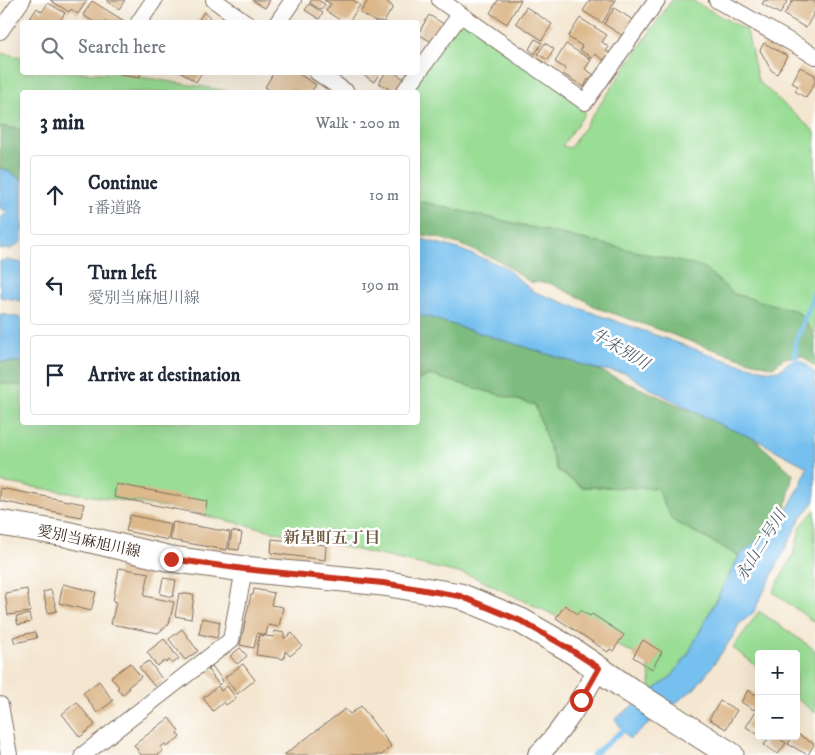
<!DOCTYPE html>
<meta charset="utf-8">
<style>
body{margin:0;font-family:"IM FELL DW Pica","Noto Serif JP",serif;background:#f6f6f7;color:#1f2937}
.controls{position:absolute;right:15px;bottom:15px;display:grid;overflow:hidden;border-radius:5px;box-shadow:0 5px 20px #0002}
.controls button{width:45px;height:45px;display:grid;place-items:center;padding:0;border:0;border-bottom:1px solid #e0e1e3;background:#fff;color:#1f2937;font:25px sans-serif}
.stop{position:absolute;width:15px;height:15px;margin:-11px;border:4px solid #c8321e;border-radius:50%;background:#fff}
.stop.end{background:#c8321e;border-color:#fff;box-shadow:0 1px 5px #0008}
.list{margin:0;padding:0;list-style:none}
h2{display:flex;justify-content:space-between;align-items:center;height:65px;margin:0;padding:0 20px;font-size:21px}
h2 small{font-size:16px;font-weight:400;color:#747a83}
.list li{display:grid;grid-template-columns:32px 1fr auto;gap:15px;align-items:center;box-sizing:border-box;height:80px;margin:0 10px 10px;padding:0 10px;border:1px solid #e0e1e3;border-radius:5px}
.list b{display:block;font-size:19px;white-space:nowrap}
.list p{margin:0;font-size:16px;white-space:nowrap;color:#747a83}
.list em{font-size:16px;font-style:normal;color:#747a83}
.icon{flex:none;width:28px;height:28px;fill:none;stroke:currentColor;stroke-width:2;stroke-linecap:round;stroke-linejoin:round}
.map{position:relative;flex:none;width:815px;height:755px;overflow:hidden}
.search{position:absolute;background:#fff;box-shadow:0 5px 20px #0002;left:20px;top:20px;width:400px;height:55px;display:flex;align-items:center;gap:12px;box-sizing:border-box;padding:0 18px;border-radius:5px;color:#747a83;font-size:19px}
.panel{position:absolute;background:#fff;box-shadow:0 5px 20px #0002;left:20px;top:90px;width:400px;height:335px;border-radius:5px}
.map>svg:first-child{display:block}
.green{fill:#9add95;stroke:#6a845a}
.forest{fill:#7bbc7e;stroke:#5b734e}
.water{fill:#76c0ef;stroke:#587586}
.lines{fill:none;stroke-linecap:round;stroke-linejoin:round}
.stream{stroke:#76c0ef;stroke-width:5}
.building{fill:#dcb88b}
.minor-casing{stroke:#7c6c5d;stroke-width:18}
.tertiary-casing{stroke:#7c6c5d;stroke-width:22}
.primary-casing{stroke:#7c6c5d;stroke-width:27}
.minor{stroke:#fff;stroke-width:16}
.tertiary{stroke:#fff;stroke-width:20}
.primary{stroke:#fff;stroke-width:25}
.route{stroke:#c8321e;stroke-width:6}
.labels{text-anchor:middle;stroke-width:5;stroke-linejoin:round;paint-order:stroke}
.street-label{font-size:15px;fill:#3b2a1e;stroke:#fff}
.water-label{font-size:16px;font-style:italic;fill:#505e67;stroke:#fff}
.neighbourhood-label{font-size:16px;font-weight:bold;fill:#735c44;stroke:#fff}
</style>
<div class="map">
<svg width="815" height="755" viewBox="0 0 815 755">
<rect width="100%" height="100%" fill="#fff"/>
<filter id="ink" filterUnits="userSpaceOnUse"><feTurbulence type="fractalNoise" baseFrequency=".02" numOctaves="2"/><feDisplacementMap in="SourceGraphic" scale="10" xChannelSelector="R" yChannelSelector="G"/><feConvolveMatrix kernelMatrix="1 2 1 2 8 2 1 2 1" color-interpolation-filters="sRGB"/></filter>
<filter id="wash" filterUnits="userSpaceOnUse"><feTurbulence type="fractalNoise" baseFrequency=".0096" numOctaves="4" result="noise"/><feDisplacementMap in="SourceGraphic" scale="20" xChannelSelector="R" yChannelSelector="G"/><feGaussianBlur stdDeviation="1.12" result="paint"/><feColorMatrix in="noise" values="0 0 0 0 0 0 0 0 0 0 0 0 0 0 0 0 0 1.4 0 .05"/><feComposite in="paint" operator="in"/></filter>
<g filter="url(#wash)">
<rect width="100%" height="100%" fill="#f4e7d1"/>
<g class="green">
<path d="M672 0H691L747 31 758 81 815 132V334L797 311 734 294 703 267 418 201V92H404L460 15 585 102 584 115 562 146 570 148Z"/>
<path d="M0 53 22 57V72L115 73 235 92H22V130L0 126Z"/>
<path d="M430 375 535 405 557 470 582 487 657 488 672 520 739 556 687 656 671 677 651 692 648 660 472 576 171 508 0 482V383L22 386V422H418V380Z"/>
<path d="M815 510V623L773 592 793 555 801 526Z"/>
<path d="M759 611 815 650V713L796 698V654H759V668L733 648Z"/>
</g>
<g class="forest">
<path d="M0 126 22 130V180L9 171 0 168Z"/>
<path d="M418 201 703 267 734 294 797 311 815 337V367L802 356 784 358 773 367C712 352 656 327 597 308L583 299 549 283 530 282 500 261 461 245 437 237 418 234Z"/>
<path d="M418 316 428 317 596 369 753 438 793 474 784 516 739 556 672 520 657 488 582 487 557 469 535 405 430 375 418 380Z"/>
<path d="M0 362H22V386L0 383Z"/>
</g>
<g class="water">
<path d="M0 168 9 171 22 180V241L11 249H0V219L7 212 0 208Z"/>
<path d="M418 238 458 249 503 266 534 292 731 362 769 371 780 370 789 362 802 361 815 373V501L800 519 753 613 739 624 734 635 711 668 695 688 629 739 615 719 671 677 687 656 739 556 784 516 802 482 807 467 753 438 723 426 647 387 626 373 596 369 428 317 418 316Z"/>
<path d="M7 260 22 263V301L0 297V261Z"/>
<path d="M0 314 22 318V362H0Z"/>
</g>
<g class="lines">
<g class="stream">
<path d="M798 365 796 364 795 344 815 291"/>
<path d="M593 755 627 727"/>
</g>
</g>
<g id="blocks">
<g class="building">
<path d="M50 0H87L78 14 71 9 69 12Z"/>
<path d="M106 0H125L119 9Z"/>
<path d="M252 0H270L265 8Z"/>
<path d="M311 0H318L325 4 321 10 310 3Z"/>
<path d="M324 0H353L360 5 349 22H343L326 11 331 4Z"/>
<path d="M368 0H385L393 7 384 22H376L360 13Z"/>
<path d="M498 0H521L507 24 490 13Z"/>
<path d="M590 0H616L602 23 583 11Z"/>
<path d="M765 0H788L780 14 762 4Z"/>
<path d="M793 0 815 1V11L806 28 784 15Z"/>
<path d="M92 1 126 22H94L83 15Z"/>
<path d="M48 3 65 13 59 22H33L29 20 37 8 42 12Z"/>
<path d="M309 4 323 13 319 19 305 10Z"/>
<path d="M526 7 552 24 542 40 516 23Z"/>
<path d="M614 8 633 20 623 36 604 24Z"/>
<path d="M204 12 210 16 206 22H197Z"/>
<path d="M429 15 447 26 435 44 418 34Z"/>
<path d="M580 18 607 35 602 42 609 47 606 51 612 54 607 62 595 54 592 58 580 50 582 46 568 37Z"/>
<path d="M535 39 542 43 535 54 529 49Z"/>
<path d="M545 43 554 49 548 60 538 54Z"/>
<path d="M764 43 787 56 777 74 771 70 760 50Z"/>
<path d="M566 44 591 60 585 69 596 76 593 82 588 79 584 87 563 74 566 69 555 62Z"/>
<path d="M800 67 815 75V82L806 98 795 91 798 86 792 83Z"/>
<path d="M120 72H141L140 78 120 75Z"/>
<path d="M181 72H202L196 82Z"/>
<path d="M274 72H296L316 85 311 92H280L276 90 273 92 265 87Z"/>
<path d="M359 72H380L374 82Z"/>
<path d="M386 72H393L406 80 398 92H394L379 83Z"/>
<path d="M116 484 207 501 205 515 114 497Z"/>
<path d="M0 488 84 504 81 517 0 501Z"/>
<path d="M130 515 171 524 168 540 126 531Z"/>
<path d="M173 522 230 532 227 550 170 540Z"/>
<path d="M232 531 242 533 239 550 229 549Z"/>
<path d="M272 539 326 545 325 560 271 553Z"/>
<path d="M119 568 149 573 144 596 174 602 169 624 158 633 111 624 116 602 113 601Z"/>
<path d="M163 578 176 580 173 597 160 594Z"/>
<path d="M63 584 96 592 91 611 59 603Z"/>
<path d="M27 589 30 612 8 615 5 593Z"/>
<path d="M254 589 274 593 271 605 283 607 279 627 268 625 266 635 257 633 254 648 240 645 251 595H253Z"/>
<path d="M51 590 57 611 48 613 43 592Z"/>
<path d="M179 593 194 595 191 619 175 616Z"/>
<path d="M565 605 578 614 580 610 590 616 592 614 624 635 613 651 610 649 608 652 556 618Z"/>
<path d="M29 614 31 622 18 625 16 617Z"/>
<path d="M202 618 220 622 217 638 199 634Z"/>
<path d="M182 629 198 651 185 660 169 639Z"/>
<path d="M274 631 284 633V638H285L292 633 302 646 290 656 285 651 284 659 256 655 259 635 273 637Z"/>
<path d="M35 632 37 638 15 643 13 637Z"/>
<path d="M164 639 179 659 172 664 169 660 166 663 164 661 157 666 147 652Z"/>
<path d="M643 640 662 652 652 669 633 657Z"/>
<path d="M240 648 247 656 237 664 230 656Z"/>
<path d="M149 661 162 679 154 686 139 667Z"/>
<path d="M130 663 141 677 128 687 129 689 122 695 117 688 119 687 111 677Z"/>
<path d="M243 664 255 680 237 694 225 677Z"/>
<path d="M212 666 223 681 219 685 208 670Z"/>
<path d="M99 681 113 701 97 713 83 693Z"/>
<path d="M218 686 221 691 227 686 236 698 226 705 224 702 213 711 203 698Z"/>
<path d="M748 690 759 697V701L754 710 741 702Z"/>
<path d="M720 701 737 710 726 729 709 719Z"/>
<path d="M77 702 95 725 80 737 62 714Z"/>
<path d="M361 706 391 746 382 755H284L345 709 350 714Z"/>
<path d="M759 706V735L746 727Z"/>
<path d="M169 718 179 731 177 733 180 737 167 747 165 744 161 747 163 751 158 755H141L134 745Z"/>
<path d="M796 733 814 744 808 755 788 744 793 736H796Z"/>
<path d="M770 736H784L781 740 786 743 778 754 764 745Z"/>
</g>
</g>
</g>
<g filter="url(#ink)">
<use href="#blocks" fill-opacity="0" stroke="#7c6c5d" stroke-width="1"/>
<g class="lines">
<defs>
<g id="minor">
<path d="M214 0 245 22"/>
<path d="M440 0 585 102 657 0"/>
<path d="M717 0 815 56"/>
<path d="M139 22 154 0"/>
<path d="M278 22 293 0"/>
<path d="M0 31 22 0"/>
<path d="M317 72 346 92"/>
<path d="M404 92 460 15"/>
<path d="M0 705 9 755"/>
<path d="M83 755 231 640 244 569"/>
</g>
<path id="tertiary" d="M538 755C563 731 581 699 599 668"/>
<path id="primary" d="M0 523 66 534 171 559 244 569 383 583 460 596 521 621 568 648 631 691 731 755"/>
</defs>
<use href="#minor" class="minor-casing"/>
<use href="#tertiary" class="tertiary-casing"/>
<use href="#primary" class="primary-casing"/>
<use href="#minor" class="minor"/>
<use href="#tertiary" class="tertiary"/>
<use href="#primary" class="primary"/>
</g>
</g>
<g class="lines" filter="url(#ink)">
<path class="route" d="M171 559 244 569 383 583 460 596 521 621 568 648 599 668 581 700"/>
</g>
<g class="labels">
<g class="street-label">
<text transform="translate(89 541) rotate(12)" y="5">愛別当麻旭川線</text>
</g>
<g class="water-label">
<text transform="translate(621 348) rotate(31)" y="6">牛朱別川</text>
<text transform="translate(760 545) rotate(-58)" y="6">永山二号川</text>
</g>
<g class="neighbourhood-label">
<text x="332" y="543">新星町五丁目</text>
</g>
</g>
</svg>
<div class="controls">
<button>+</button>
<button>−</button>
</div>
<div class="stop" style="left:581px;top:700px"></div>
<div class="stop end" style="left:171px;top:559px"></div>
<div class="search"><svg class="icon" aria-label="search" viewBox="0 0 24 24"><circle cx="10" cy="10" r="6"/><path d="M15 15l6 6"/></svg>Search here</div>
<section class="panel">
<h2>3 min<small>Walk · 200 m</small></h2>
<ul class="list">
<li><svg class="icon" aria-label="ahead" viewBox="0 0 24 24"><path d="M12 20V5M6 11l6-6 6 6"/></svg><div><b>Continue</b><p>1番道路</p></div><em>10 m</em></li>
<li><svg class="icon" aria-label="left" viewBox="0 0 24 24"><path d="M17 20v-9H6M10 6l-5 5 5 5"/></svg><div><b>Turn left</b><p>愛別当麻旭川線</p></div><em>190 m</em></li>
<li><svg class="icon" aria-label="arrive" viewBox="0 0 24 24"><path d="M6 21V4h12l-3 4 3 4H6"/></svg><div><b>Arrive at destination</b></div></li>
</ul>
</section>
</div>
